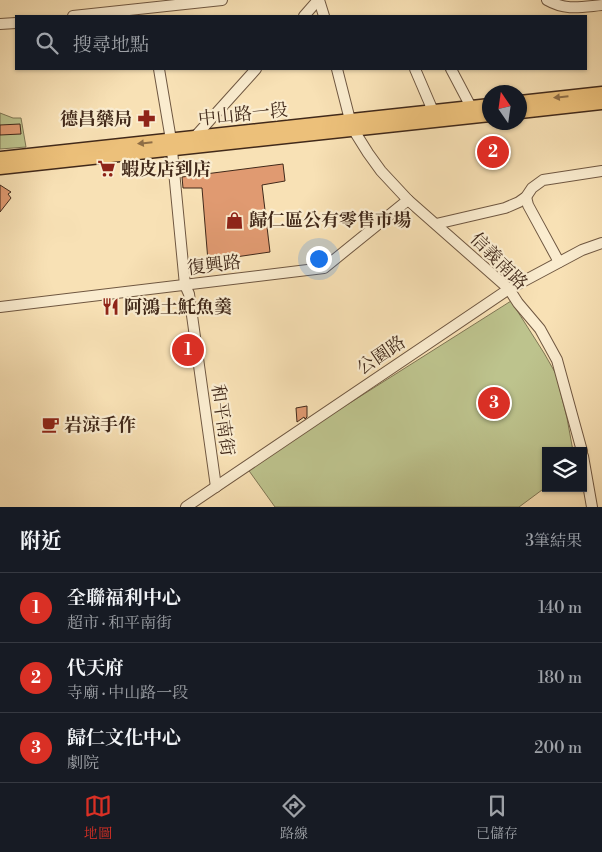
<!DOCTYPE html>
<html lang="zh-TW">
<meta charset="utf-8">
<style>
body{margin:0;font-family:"Libre Bodoni","Noto Serif TC",serif;background:#20242c;color:#f1f3f6}
.controls{position:absolute;right:15px;bottom:15px;display:grid;overflow:hidden;border-radius:0px;box-shadow:0 1px 4px #0004}
.controls button{width:45px;height:45px;display:grid;place-items:center;padding:0;border:0;border-bottom:1px solid #363941;background:#171b24;color:#f1f3f6;font:25px sans-serif}
.compass{position:absolute;left:482px;top:85px;width:45px;height:45px;border-radius:50%;background:#171b24;box-shadow:0 1px 4px #0004;rotate:347deg}
.you{position:absolute;left:318px;top:258px;width:18px;height:18px;margin:-12px;border:4px solid #fff;border-radius:50%;background:#1a73e8;box-shadow:0 0 0 8px #1a73e833}
.badge{display:grid;place-items:center;width:32px;height:32px;border-radius:50%;background:#d93025;color:#fff;font-size:16px;font-weight:700}
.pin{position:absolute;translate:-50% -50%;border:2px solid #fff;box-shadow:0 1px 5px #0006}
.list{margin:0;padding:0;list-style:none}
h2{display:flex;justify-content:space-between;align-items:center;height:65px;margin:0;padding:0 20px;font-size:21px}
h2 small{font-size:16px;font-weight:400;color:#9ea1a6}
.list li{display:grid;grid-template-columns:32px 1fr auto;gap:15px;align-items:center;box-sizing:border-box;height:70px;padding:0 20px;border-top:1px solid #363941}
.list b{display:block;font-size:19px;white-space:nowrap}
.list p{margin:0;font-size:16px;white-space:nowrap;color:#9ea1a6}
.list em{font-size:16px;font-style:normal;color:#9ea1a6}
.icon{flex:none;width:28px;height:28px;fill:none;stroke:currentColor;stroke-width:2;stroke-linecap:round;stroke-linejoin:round}
.map{position:relative;flex:none;width:602px;height:507px;overflow:hidden}
.search{position:absolute;background:#171b24;box-shadow:0 1px 4px #0004;left:15px;right:15px;top:15px;height:55px;display:flex;align-items:center;gap:12px;box-sizing:border-box;padding:0 18px;border-radius:0px;color:#9ea1a6;font-size:19px}
.sheet{height:275px;background:#171b24}
nav{display:flex;justify-content:space-around;align-items:center;box-sizing:border-box;height:70px;border-top:1px solid #363941;background:#171b24;font-size:14px;color:#9ea1a6}
nav a{display:grid;justify-items:center;gap:2px}
nav .on{color:#d93025}
.map>svg:first-child{display:block}
.green{fill:#bdc38d;stroke:#7f7654}
.building{fill:#e09a71;stroke:#41291a}
.lines{fill:none;stroke-linecap:round;stroke-linejoin:round}
.minor-casing{stroke:#6f5741;stroke-width:12}
.major-casing{stroke:#41291a;stroke-width:15}
.minor{stroke:#faeccf;stroke-width:10}
.major{stroke:#ecc07a;stroke-width:12}
.oneway{fill:#8e6d45}
.labels{text-anchor:middle;stroke-width:4.5;stroke-linejoin:round;paint-order:stroke}
.street-label{font-size:18px;fill:#41291a;stroke:#faeccf}
.poi-label{font-size:18px;font-weight:bold;fill:#41291a;stroke:#faeccf;text-anchor:start}
</style>
<div class="map">
<svg width="602" height="507" viewBox="0 0 602 507">
<rect width="100%" height="100%" fill="#f8e1b5"/>
<filter id="stains"><feTurbulence type="fractalNoise" baseFrequency=".004" numOctaves="4"/><feColorMatrix values="0 0 0 0 .2 0 0 0 0 .09 0 0 0 0 .02 0 0 0 .5 -.17"/></filter>
<radialGradient id="worn" r=".72"><stop offset=".6" stop-color="#630" stop-opacity="0"/><stop offset="1" stop-color="#630" stop-opacity=".3"/></radialGradient>
<g class="green">
<path d="M0 113 13 118H21L26 147 0 149Z"/>
<path d="M511 301 544 353 556 374 567 418 573 451H546V487L519 507H275L247 468Z"/>
</g>
<g class="building">
<path d="M20 124 21 134 0 135V125Z"/>
<path d="M283 164 285 181 262 185 270 252 208 261 202 188H183L182 177Z"/>
<path d="M0 185 11 192 8 194 11 198 0 212Z"/>
<path d="M307 406V417L305 419 304 417 297 422 296 408Z"/>
</g>
<g class="lines">
<defs>
<g id="minor">
<path d="M319 0 324 16"/>
<path d="M547 0C566 11 581 7 602 5"/>
<path d="M73 16 222 0"/>
<path d="M304 16 318 0"/>
<path d="M0 24 16 23"/>
<path d="M159 69 171 140 185 285 189 294 216 487"/>
<path d="M337 69 350 120 353 129 368 153 381 171 408 200 509 289 518 303 540 329 557 360 582 451"/>
<path d="M415 69 433 111"/>
<path d="M451 69 471 107"/>
<path d="M192 140 256 69"/>
<path d="M526 197 528 205 559 262"/>
<path d="M436 224 505 208 519 202 526 197 532 188 543 180 602 171"/>
<path d="M0 307 324 268 408 200"/>
<path d="M583 456 592 507"/>
<path d="M186 507 509 289 582 250 602 243"/>
</g>
<g id="major">
<path d="M520 102 602 93"/>
<path d="M520 112 602 103"/>
<path d="M0 158 490 105"/>
<path d="M0 168 490 115"/>
</g>
</defs>
<use href="#minor" class="minor-casing"/>
<use href="#major" class="major-casing"/>
<use href="#minor" class="minor"/>
<use href="#major" class="major"/>
</g>
<defs><path id="oneway-solid" d="M-6-.8H1V-3.2L6.5 0L1 3.2V.8H-6Z" transform="scale(1.25)"/></defs>
<g class="oneway">
<use href="#oneway-solid" transform="translate(561 97) rotate(174)"/>
<use href="#oneway-solid" transform="translate(145 143) rotate(174)"/>
</g>
<defs>
<symbol id="pharmacy-bare" viewBox="-9 -9 18 18"><path d="M-2-6h4v4h4v4h-4v4h-4v-4h-4v-4h4Z" fill="#8f2418" stroke="#faeccf" stroke-width="2.5" paint-order="stroke"/></symbol>
<symbol id="supermarket-bare" viewBox="-9 -9 18 18"><path d="M-6-5.5h2.5l.6 2H6L4.5 2H-2.5L-4.4-4H-6ZM-1.5 3.2a1.3 1.3 0 1 0 .1 0ZM3 3.2a1.3 1.3 0 1 0 .1 0Z" fill="#8f2418" stroke="#faeccf" stroke-width="2.5" paint-order="stroke"/></symbol>
<symbol id="shop-bare" viewBox="-9 -9 18 18"><path d="M-5-2.5h2.3a2.7 3.5 0 0 1 5.4 0H5L5.5 6h-11ZM-1.5-2.5h3a1.5 2.3 0 0 0-3 0Z" fill="#8f2418" stroke="#faeccf" stroke-width="2.5" paint-order="stroke"/></symbol>
<symbol id="restaurant-bare" viewBox="-9 -9 18 18"><path d="M-5-6h1v4h1v-4h1v4h1v-4h1v5L-1.5 .5V6h-2V.5L-5-1ZM5-6V6H3V1.5H1.5Q1.5-4 5-6Z" fill="#8f2418" stroke="#faeccf" stroke-width="2.5" paint-order="stroke"/></symbol>
<symbol id="cafe-bare" viewBox="-9 -9 18 18"><path d="M-5.5-4.5H6V0H3Q3 3.5 0 3.5H-2.5Q-5.5 3.5-5.5 0ZM3-3.2v2h1.7v-2ZM-6 4.5H4V6H-6Z" fill="#8f2418" stroke="#faeccf" stroke-width="2.5" paint-order="stroke"/></symbol>
</defs>
<g fill-rule="evenodd">
<use href="#pharmacy-bare" x="134" y="106" width="25" height="25"/>
<use href="#supermarket-bare" x="94" y="156" width="25" height="25"/>
<use href="#shop-bare" x="222" y="208" width="25" height="25"/>
<use href="#restaurant-bare" x="98" y="294" width="25" height="25"/>
<use href="#cafe-bare" x="38" y="412" width="25" height="25"/>
</g>
<g class="labels">
<g class="street-label">
<text transform="translate(243 114) rotate(-6)" y="6">中山路一段</text>
<text transform="translate(499 261) rotate(45)" y="6">信義南路</text>
<text transform="translate(214 265) rotate(-7)" y="6">復興路</text>
<text transform="translate(381 355) rotate(-34)" y="6">公園路</text>
<text transform="translate(223 420) rotate(82)" y="6">和平南街</text>
</g>
<g class="poi-label">
<text x="132" y="125" text-anchor="end">德昌藥局</text>
<text x="121" y="175">蝦皮店到店</text>
<text x="249" y="226">歸仁區公有零售市場</text>
<text x="124" y="313">阿鴻土魠魚羹</text>
<text x="64" y="431">岩涼手作</text>
</g>
</g>
<rect width="100%" height="100%" filter="url(#stains)"/>
<rect width="100%" height="100%" fill="url(#worn)"/>
</svg>
<div class="controls">
<button><svg class="icon" aria-label="layers" viewBox="0 0 24 24"><path d="M12 4l9 5-9 5-9-5zM3 14l9 5 9-5"/></svg></button>
</div>
<svg class="compass" viewBox="-18 -18 36 36"><path d="M0-13l5 13h-10z" fill="#e53935"/><path d="M0 13l5-13h-10z" fill="#9ea1a6"/></svg>
<div class="you"></div>
<div class="pin badge" style="left:188px;top:350px">1</div>
<div class="pin badge" style="left:493px;top:152px">2</div>
<div class="pin badge" style="left:494px;top:403px">3</div>
<div class="search"><svg class="icon" aria-label="search" viewBox="0 0 24 24"><circle cx="10" cy="10" r="6"/><path d="M15 15l6 6"/></svg>搜尋地點</div>
</div>
<section class="sheet">
<h2>附近<small>3筆結果</small></h2>
<ul class="list">
<li><span class="badge">1</span><div><b>全聯福利中心</b><p>超市 · 和平南街</p></div><em>140 m</em></li>
<li><span class="badge">2</span><div><b>代天府</b><p>寺廟 · 中山路一段</p></div><em>180 m</em></li>
<li><span class="badge">3</span><div><b>歸仁文化中心</b><p>劇院</p></div><em>200 m</em></li>
</ul>
</section>
<nav>
<a class="on"><svg class="icon" aria-label="map" viewBox="0 0 24 24"><path d="M3 6l6-2 6 2 6-2v14l-6 2-6-2-6 2zM9 4v14M15 6v14"/></svg>地圖</a>
<a><svg class="icon" aria-label="directions" viewBox="0 0 24 24"><path d="M12 3l9 9-9 9-9-9zM9 14v-3h6M13 9l2 2-2 2"/></svg>路線</a>
<a><svg class="icon" aria-label="saved" viewBox="0 0 24 24"><path d="M7 4h10v16l-5-4-5 4z"/></svg>已儲存</a>
</nav>
